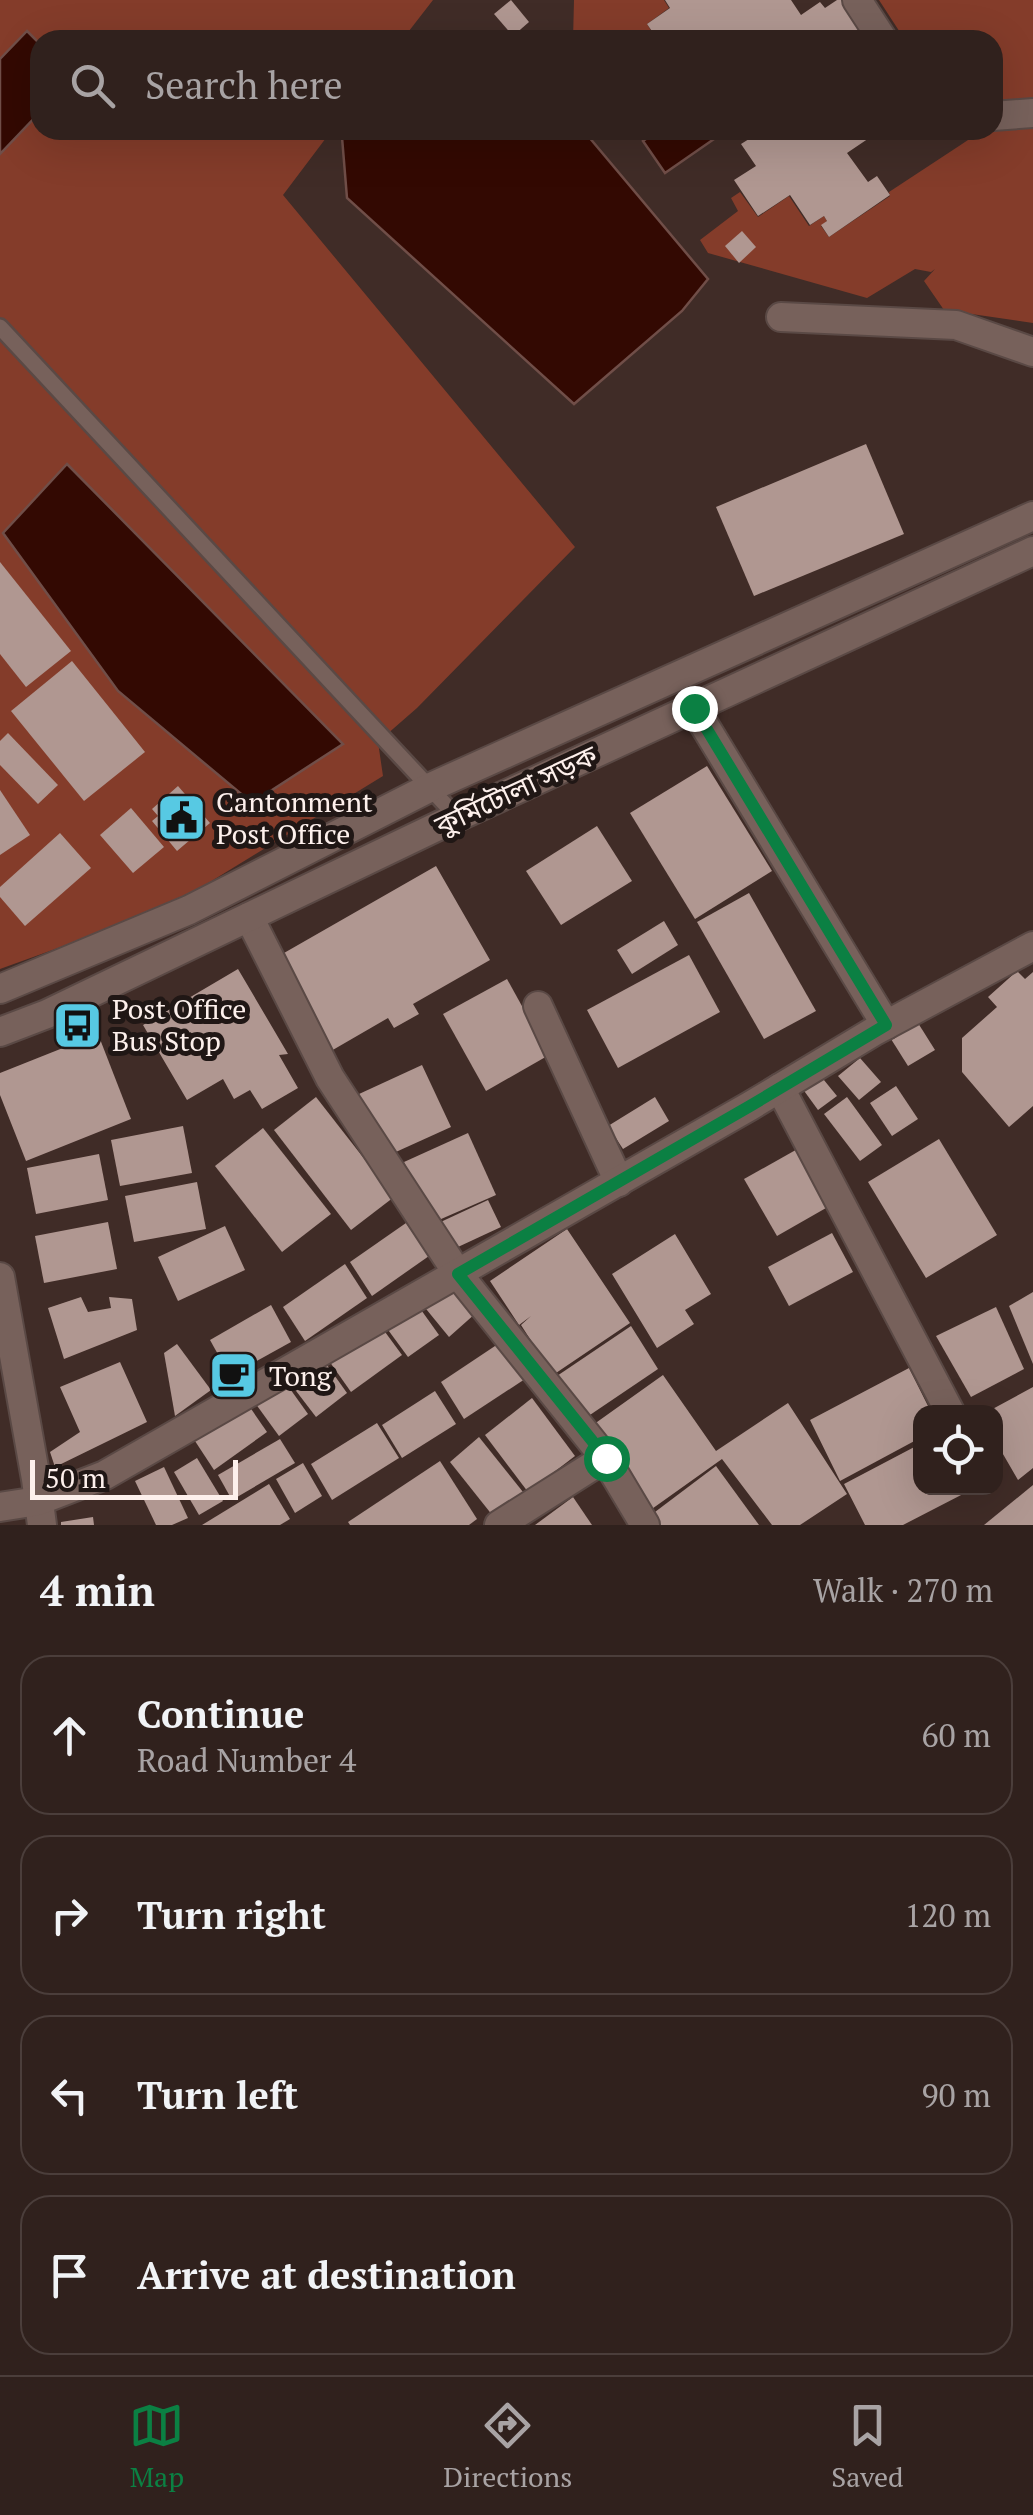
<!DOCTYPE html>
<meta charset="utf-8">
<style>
body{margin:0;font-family:"PT Serif","Noto Sans Bengali",serif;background:#3c2e2a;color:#f1f3f6}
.controls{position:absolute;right:30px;bottom:30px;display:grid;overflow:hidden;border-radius:20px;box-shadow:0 10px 40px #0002}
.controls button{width:90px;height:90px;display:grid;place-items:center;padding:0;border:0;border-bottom:2px solid #4b3e3b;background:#30211d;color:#f1f3f6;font:50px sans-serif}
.scale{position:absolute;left:30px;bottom:25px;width:208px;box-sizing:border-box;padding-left:10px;border:5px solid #fdf0ec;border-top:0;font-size:28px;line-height:35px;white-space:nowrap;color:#fdf0ec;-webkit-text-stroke:8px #201715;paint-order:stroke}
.stop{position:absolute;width:30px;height:30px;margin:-22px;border:8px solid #0b8043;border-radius:50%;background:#fff}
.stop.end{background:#0b8043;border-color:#fff;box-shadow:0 2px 10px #0008}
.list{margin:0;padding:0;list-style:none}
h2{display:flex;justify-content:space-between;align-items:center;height:130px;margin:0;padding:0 40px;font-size:42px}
h2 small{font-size:32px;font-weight:400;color:#a8a3a4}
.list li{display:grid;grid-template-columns:65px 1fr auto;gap:30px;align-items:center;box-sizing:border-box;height:160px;margin:0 20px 20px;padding:0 20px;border:2px solid #4b3e3b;border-radius:30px}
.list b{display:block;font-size:38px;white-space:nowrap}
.list p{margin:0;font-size:32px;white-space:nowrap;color:#a8a3a4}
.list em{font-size:32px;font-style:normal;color:#a8a3a4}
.icon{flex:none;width:55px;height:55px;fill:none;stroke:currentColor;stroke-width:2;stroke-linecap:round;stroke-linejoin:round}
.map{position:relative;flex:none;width:1033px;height:1525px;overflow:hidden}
.search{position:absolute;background:#30211d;box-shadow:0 10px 40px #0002;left:30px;right:30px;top:30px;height:110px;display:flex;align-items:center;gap:25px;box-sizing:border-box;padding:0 35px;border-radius:30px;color:#a8a3a4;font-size:38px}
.sheet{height:850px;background:#30211d}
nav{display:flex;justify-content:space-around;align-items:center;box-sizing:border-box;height:140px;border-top:2px solid #4b3e3b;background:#30211d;font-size:28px;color:#a8a3a4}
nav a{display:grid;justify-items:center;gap:5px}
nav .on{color:#0b8043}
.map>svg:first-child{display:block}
.green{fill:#843c2a}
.water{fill:#330902;stroke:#704e48;stroke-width:2.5}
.building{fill:#b09791}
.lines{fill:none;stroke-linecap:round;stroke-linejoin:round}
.service-casing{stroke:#5a4945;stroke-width:20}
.minor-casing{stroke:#5a4945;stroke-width:32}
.secondary-casing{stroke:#5a4945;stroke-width:32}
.service{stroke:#77615b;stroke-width:15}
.minor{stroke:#77615b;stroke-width:28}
.secondary{stroke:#77615b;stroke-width:28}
.route{stroke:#0b8043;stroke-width:12}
.labels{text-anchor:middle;stroke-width:10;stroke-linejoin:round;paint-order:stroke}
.street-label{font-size:28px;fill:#fdf0ec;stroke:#201715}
.poi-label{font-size:28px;fill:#fdf0ec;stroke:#201715;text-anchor:start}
</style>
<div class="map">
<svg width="1033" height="1525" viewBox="0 0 1033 1525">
<rect width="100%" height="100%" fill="#402c27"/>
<g class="green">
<path d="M0 0H433L402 40H40V130H332L283 195 575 547 417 708 378 742 383 776 166 909 0 969Z"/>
<path d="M574 0H664L669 8 647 24 657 40H573Z"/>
<path d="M879 0H1033V100L993 99V40H905Z"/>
<path d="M993 125H1033V323L944 310 924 281 935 269 931 272 915 269 867 298 708 253 700 240 738 211 731 198 740 192 758 217 789 196 809 226 824 216 827 221 821 226 829 237 890 196 889 192 959 146 968 140 974 130H993Z"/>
</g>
<g class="water">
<path d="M27 31 40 44V112L0 154V59Z"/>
<path d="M350 130H583L708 279 682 311 574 404 347 198 342 137Z"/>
<path d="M659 130H727L665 173 643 141Z"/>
<path d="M67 464 343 744 252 803 118 691 3 533Z"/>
</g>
<g class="building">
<path d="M511 0 529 22 513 36 494 14Z"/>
<path d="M665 0H791L801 15 820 2 825 8 837 0H871L888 40H658L647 24 670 8Z"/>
<path d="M743 130H881L847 153 868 182 877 176 890 195 829 237 821 225 827 221 824 216 810 225 790 195 758 216 734 180 756 166 741 144 749 139Z"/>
<path d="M742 231 756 247 739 263 725 246Z"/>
<path d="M866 444 904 534 754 596 716 507Z"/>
<path d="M0 562 71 651 26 687 0 654Z"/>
<path d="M72 661 145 752 84 801 11 711Z"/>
<path d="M8 733 58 785 38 804 0 765V741Z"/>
<path d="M707 766 772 871 695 919 630 813Z"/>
<path d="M178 786 210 823 177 851 152 821 158 816 152 809Z"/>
<path d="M0 790 30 835 0 855Z"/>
<path d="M131 808 164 847 133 873 100 835Z"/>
<path d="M597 826 632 881 561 925 526 871Z"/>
<path d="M60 833 91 868 25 926 0 897V887Z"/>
<path d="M436 866 490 960 413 1004 419 1014 394 1028 388 1018 331 1051 277 957Z"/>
<path d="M749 893 816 1011 764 1039 697 922Z"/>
<path d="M664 921 678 945 632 974 617 950Z"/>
<path d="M689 955 720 1012 618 1068 587 1010Z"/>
<path d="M238 969 288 1054 279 1055 298 1088 262 1109 250 1090 234 1099 223 1079 187 1100 143 1025Z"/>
<path d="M1017 971 1025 979 1033 972V1106L1009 1127 962 1072V1038L997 1007 988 997Z"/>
<path d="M507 979 549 1055 486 1091 443 1014Z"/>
<path d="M918 1023 935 1050 908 1066 891 1039Z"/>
<path d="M98 1034 131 1119 26 1161 0 1095V1073Z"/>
<path d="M860 1058 881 1082 859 1100 838 1076Z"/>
<path d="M422 1065 451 1127 387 1156 359 1094Z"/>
<path d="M819 1074 837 1096 818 1110 802 1088Z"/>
<path d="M896 1086 918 1119 892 1136 870 1103Z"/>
<path d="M316 1097 394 1197 351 1230 274 1130Z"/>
<path d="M655 1097 669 1121 623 1149 608 1126Z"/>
<path d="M847 1097 882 1145 860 1161 824 1114Z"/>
<path d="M183 1126 192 1173 120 1186 111 1140Z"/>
<path d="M263 1128 331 1214 282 1252 215 1166Z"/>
<path d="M468 1133 496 1195 432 1223 404 1162Z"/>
<path d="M939 1139 997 1235 926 1278 868 1182Z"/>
<path d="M801 1147 833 1204 777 1236 744 1179Z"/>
<path d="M99 1154 108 1200 36 1214 27 1168Z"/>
<path d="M197 1182 206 1229 134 1242 125 1196Z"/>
<path d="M488 1200 501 1227 445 1253 432 1226Z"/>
<path d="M108 1222 117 1269 44 1283 35 1236Z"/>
<path d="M406 1223 429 1256 372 1296 350 1262Z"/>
<path d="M225 1226 245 1270 178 1301 158 1257Z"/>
<path d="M567 1229 630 1323 553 1375 521 1325 531 1316 519 1325 490 1281Z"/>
<path d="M832 1233 853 1272 789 1306 768 1267Z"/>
<path d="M675 1234 711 1294 685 1310 694 1324 657 1348 612 1274Z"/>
<path d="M345 1264 367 1298 305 1341 283 1307Z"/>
<path d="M450 1281 476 1313 449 1337 422 1304Z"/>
<path d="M1033 1292V1364L1009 1306Z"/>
<path d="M81 1297 88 1312 111 1308 109 1297 132 1299 137 1330 64 1359 48 1308Z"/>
<path d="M414 1300 439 1335 408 1357 383 1323Z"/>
<path d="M271 1305 291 1342 230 1376 210 1340Z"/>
<path d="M996 1307 1024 1369 971 1397 936 1336Z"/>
<path d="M377 1321 402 1355 351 1392 327 1358Z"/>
<path d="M631 1326 658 1369 581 1421 554 1378Z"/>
<path d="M501 1342 525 1379 464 1419 441 1382Z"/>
<path d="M177 1344 211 1390 175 1416 164 1353Z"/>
<path d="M322 1358 347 1393 316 1417 290 1383Z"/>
<path d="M120 1362 147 1422 55 1467 50 1452 80 1432 60 1387Z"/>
<path d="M909 1368 931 1412H920V1438L840 1481 810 1420Z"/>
<path d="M663 1375 716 1451 788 1403 847 1494 800 1525H772L722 1459 649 1511 590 1427Z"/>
<path d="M283 1379 308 1414 279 1436 253 1400Z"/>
<path d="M1033 1387V1468L1018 1480 996 1442V1412H987Z"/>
<path d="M435 1391 456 1424 402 1458 382 1425Z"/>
<path d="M532 1398 575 1456 528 1492 485 1435Z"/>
<path d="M247 1403 267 1432 214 1470 195 1441Z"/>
<path d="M377 1423 399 1458 332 1500 311 1464Z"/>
<path d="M479 1437 523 1492 493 1516 450 1462Z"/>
<path d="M280 1439 295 1463 232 1500 218 1475Z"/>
<path d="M920 1444V1488H962L965 1493 903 1525H865L844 1484Z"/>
<path d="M197 1458 223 1501 199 1515 174 1472Z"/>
<path d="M440 1461 477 1519 469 1525H350L348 1522Z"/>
<path d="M303 1463 322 1496 295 1513 276 1479Z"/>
<path d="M716 1466 759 1525H659L651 1515Z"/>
<path d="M164 1467 188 1518 172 1525H156L135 1481Z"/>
<path d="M269 1484 290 1519 280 1525H202Z"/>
<path d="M1033 1485V1525H984Z"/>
<path d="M573 1497 592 1525H535Z"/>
<path d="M93 1517 94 1525H61V1522Z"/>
</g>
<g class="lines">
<defs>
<path id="service" d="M0 327 457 817"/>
<g id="minor">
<path d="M857 0 883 40"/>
<path d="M993 116 1033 113"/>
<path d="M781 317 956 325 1033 352"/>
<path d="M694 708 886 1025"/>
<path d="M249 917 330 1078 458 1274 605 1458 645 1525"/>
<path d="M538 1006 619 1182"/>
<path d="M780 1088 950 1412"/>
<path d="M0 1277 36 1479 42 1525"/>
<path d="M0 1507 38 1501 105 1475 750 1106 873 1032 1033 946"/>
<path d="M499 1525 605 1458"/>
</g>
<g id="secondary">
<path d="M0 989 189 910 431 787 1033 516"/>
<path d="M0 1032 47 1014 457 817 1033 551"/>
</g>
</defs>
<use href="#service" class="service-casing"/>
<use href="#minor" class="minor-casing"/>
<use href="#secondary" class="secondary-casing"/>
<use href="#service" class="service"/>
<use href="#minor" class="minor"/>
<use href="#secondary" class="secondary"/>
</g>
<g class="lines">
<path class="route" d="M606 1458 458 1274 750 1106 886 1025 694 708"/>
</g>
<defs>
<symbol id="civic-square" viewBox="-11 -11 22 22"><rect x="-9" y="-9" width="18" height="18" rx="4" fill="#57c9e3" stroke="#201715"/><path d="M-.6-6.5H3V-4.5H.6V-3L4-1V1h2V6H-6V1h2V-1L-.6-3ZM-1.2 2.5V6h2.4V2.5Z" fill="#111"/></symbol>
<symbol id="bus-square" viewBox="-11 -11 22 22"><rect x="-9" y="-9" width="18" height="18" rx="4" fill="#57c9e3" stroke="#201715"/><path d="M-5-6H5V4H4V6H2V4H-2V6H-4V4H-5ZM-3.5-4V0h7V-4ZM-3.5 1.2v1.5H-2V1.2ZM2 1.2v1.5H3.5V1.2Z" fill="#111"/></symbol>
<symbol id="cafe-square" viewBox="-11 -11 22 22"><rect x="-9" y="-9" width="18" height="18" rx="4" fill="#57c9e3" stroke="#201715"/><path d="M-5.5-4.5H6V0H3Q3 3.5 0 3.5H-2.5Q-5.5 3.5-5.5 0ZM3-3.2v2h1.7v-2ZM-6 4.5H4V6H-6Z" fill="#111"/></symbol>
</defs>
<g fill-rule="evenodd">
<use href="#civic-square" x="154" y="790" width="55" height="55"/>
<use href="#bus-square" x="50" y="998" width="55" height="55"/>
<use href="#cafe-square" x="206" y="1348" width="55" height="55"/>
</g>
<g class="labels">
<g class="street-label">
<text transform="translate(516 790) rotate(-25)" y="10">কুর্মিটোলা সড়ক</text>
</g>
<g class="poi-label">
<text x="216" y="812">Cantonment<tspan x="216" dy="32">Post Office</tspan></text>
<text x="112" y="1019">Post Office<tspan x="112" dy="32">Bus Stop</tspan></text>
<text x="269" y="1386">Tong</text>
</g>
</g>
</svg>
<div class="controls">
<button><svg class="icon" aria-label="locate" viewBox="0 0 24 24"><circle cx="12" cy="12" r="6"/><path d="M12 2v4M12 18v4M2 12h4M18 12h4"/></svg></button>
</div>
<div class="scale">50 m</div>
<div class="stop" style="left:606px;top:1458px"></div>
<div class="stop end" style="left:694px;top:708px"></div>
<div class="search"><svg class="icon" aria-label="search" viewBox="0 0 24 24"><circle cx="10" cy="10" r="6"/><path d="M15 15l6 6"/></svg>Search here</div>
</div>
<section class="sheet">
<h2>4 min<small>Walk · 270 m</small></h2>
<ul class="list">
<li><svg class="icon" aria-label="ahead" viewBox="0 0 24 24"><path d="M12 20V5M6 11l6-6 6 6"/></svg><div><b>Continue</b><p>Road Number 4</p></div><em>60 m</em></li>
<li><svg class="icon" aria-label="right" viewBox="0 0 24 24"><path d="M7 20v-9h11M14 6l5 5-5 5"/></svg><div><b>Turn right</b></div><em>120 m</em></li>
<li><svg class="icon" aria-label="left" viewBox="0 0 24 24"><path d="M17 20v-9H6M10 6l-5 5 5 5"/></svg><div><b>Turn left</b></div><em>90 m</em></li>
<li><svg class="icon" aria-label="arrive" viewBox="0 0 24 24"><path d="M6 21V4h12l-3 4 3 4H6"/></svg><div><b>Arrive at destination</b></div></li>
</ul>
</section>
<nav>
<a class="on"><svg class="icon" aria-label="map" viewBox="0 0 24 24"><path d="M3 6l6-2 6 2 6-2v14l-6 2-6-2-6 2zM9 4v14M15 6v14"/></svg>Map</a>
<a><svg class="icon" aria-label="directions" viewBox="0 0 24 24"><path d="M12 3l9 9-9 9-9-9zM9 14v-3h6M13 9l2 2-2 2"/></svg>Directions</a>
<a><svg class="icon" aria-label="saved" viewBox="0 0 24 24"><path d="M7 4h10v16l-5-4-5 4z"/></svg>Saved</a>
</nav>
